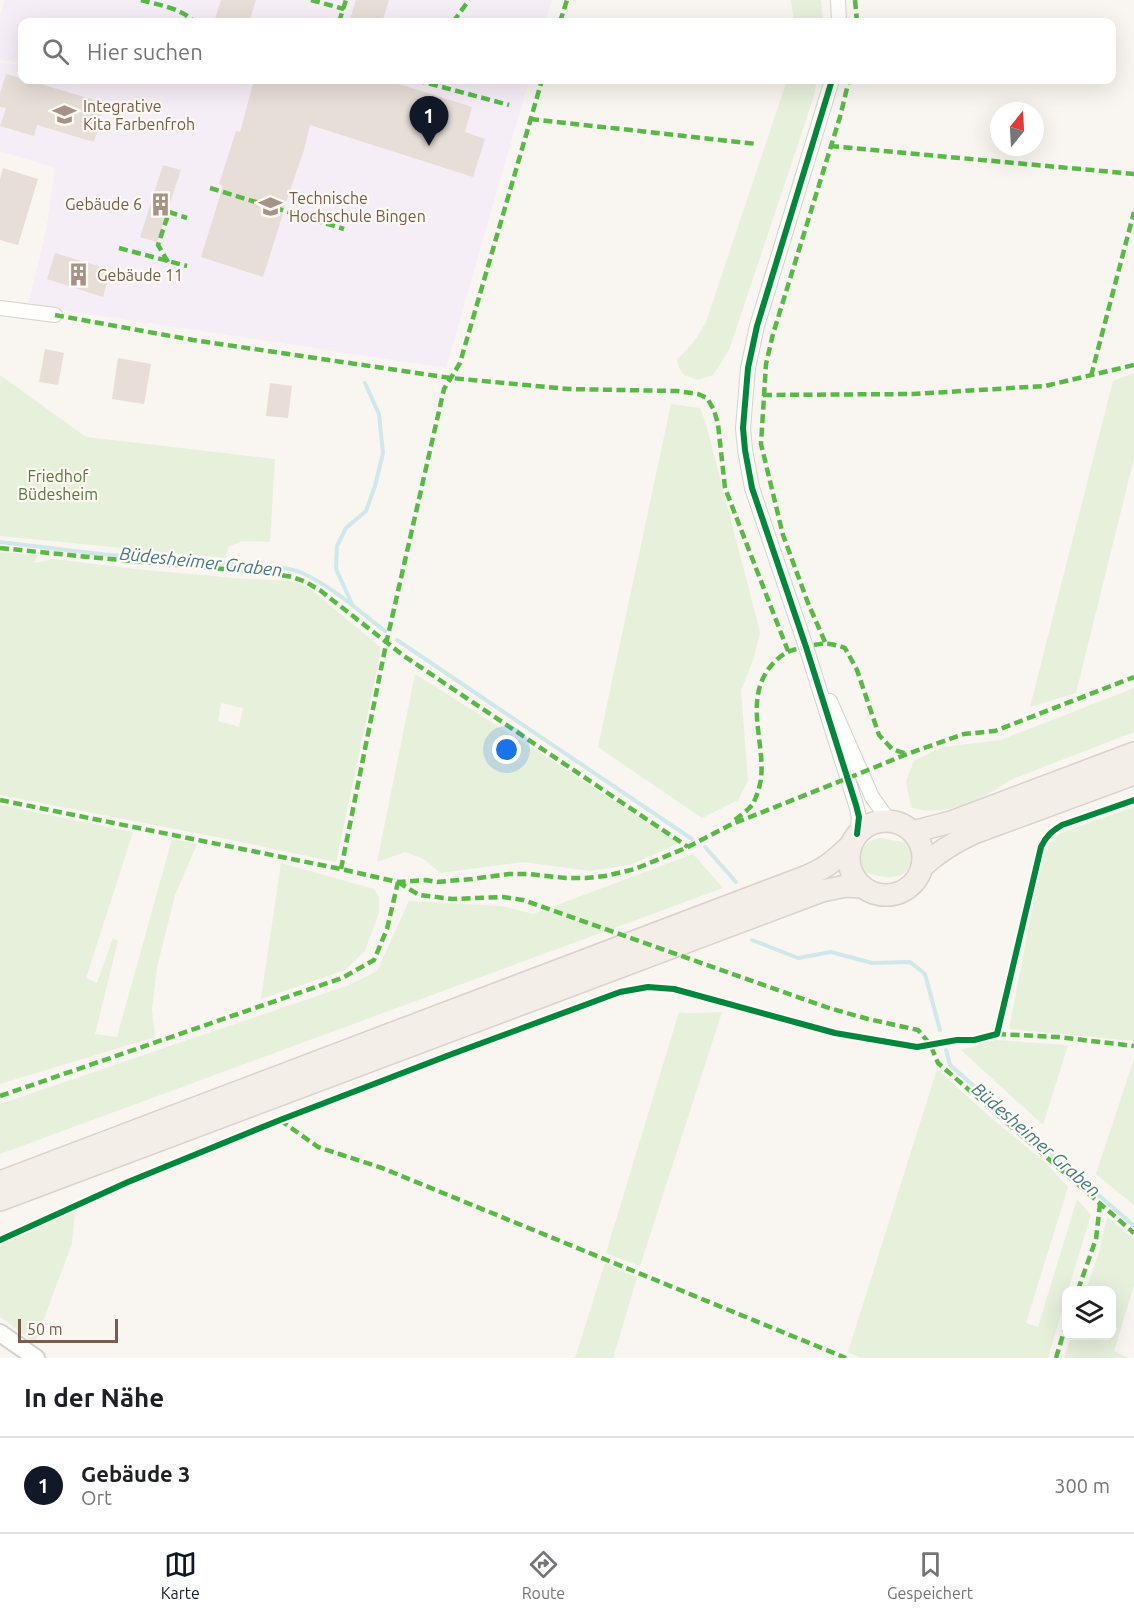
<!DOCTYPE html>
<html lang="de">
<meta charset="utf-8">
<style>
body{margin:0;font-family:Ubuntu,sans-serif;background:#f6f6f6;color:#202124}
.controls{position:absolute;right:18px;bottom:18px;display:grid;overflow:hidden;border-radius:12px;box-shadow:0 6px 24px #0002}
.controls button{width:54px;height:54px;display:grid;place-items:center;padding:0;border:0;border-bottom:2px solid #e0e0e0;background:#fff;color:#202124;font:30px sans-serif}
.compass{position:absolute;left:990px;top:102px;width:54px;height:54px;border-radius:50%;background:#fff;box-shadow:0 6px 24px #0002;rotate:18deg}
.scale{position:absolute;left:18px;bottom:15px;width:100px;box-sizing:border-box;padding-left:6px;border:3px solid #7a5c4d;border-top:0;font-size:16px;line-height:21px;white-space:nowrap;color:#7a5c4d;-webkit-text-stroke:4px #fffaf3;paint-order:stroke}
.you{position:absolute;left:507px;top:750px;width:21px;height:21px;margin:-15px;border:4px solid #fff;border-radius:50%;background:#1a73e8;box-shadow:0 0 0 9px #1a73e833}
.badge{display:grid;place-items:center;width:39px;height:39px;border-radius:50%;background:#111827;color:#fff;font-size:20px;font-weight:700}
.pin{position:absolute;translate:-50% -50px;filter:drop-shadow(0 2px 3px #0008)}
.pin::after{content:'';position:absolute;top:32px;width:21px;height:18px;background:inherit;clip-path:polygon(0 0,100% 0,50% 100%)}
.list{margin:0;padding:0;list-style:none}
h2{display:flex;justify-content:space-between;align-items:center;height:78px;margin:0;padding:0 24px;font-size:26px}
h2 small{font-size:20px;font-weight:400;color:#757577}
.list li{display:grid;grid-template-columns:39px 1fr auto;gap:18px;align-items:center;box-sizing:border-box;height:96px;padding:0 24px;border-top:2px solid #e0e0e0}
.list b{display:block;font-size:22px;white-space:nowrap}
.list p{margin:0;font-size:20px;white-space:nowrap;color:#757577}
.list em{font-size:20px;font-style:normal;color:#757577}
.icon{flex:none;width:33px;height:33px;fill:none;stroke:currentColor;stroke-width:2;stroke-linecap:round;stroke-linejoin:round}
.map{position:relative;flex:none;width:1134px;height:1358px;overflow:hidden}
.search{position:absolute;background:#fff;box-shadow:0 6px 24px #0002;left:18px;right:18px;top:18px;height:66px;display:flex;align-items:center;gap:15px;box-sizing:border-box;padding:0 21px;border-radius:12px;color:#757577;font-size:22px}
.sheet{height:174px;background:#fff}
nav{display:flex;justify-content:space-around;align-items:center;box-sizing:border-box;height:84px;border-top:2px solid #e0e0e0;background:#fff;font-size:16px;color:#757577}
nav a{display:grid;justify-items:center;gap:3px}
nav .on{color:#111827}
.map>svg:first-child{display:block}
.education{fill:#f6eef6}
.green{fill:#e7f0db;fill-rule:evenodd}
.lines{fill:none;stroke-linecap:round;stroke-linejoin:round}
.stream{stroke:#d0e8ea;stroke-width:4}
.building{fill:#e6ded7}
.minor-casing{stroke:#d7d1cb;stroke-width:16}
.tertiary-casing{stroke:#d7d1cb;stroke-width:20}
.primary-casing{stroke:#dad1cc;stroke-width:24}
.minor{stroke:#fefefd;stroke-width:14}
.tertiary{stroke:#fefefd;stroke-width:16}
.primary{stroke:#f3eee8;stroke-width:21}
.quiet{stroke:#58b947;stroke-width:4.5;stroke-dasharray:9 4.5;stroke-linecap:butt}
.cycleway-casing{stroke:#fffaf3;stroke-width:10}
.cycleway{stroke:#00873e;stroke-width:6}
.labels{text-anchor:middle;stroke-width:4.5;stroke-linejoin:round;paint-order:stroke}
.poi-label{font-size:16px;fill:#7a5c4d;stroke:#fffaf3;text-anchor:start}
.park-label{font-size:16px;fill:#537a41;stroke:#fffaf3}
.water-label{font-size:18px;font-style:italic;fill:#437c86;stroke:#fffaf3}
</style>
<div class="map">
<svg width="1134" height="1358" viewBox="0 0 1134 1358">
<rect width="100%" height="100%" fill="#f9f5f0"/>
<g class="education">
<path d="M5 0H552L545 22H22V63L0 60V16Z"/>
<path d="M0 63 22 65V80H529L446 368 28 305 46 231 55 168 0 151Z"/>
</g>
<g class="green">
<path d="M791 0H821L823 22H794Z"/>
<path d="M787 80H817L813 99 729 350 713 375 698 380 684 375 679 368 677 359C690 348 698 337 706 322Z"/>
<path d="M1134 373V458L1076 693 1030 707 1113 381Z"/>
<path d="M0 375 86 437 275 459 270 542 242 541 228 547 226 558 0 536Z"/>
<path d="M671 404 700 408 706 424 760 632 754 658 741 690 748 781 738 800 702 818 598 747Z"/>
<path d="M0 552 38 555 34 563 54 559 135 569 234 578 289 581 302 584 314 592 380 647V656L336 862 232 840 0 795ZM221 703 243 708 239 727 218 721Z"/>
<path d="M415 674 539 752 679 843 630 865 590 871 523 862 440 873 424 859 405 852 377 862Z"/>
<path d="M1134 688V732L1010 780C984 799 943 819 911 807L906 781 914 761 942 747 1001 740Z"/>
<path d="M0 805 133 832 86 978 97 983 113 938 118 941 95 1034 117 1037 172 839 197 844 175 895 157 967 152 1009 155 1037 0 1084Z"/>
<path d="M1134 807V1041L1009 1029 1040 869 1048 846 1061 833Z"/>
<path d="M880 838 910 843C918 857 909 876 893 877 884 878 872 874 863 872 856 856 862 841 880 838Z"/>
<path d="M693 854 723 888 0 1154V1104L349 985 377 971 409 901 502 906 533 914Z"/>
<path d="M281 863 374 889 379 898V912L365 951 345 970 261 999Z"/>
<path d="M679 1012C694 1015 707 1012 722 1012L640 1266 606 1253Z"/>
<path d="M995 1040 1068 1045 1043 1125 961 1050Z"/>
<path d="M1134 1059V1205L1096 1174Z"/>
<path d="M937 1069 990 1117 1046 1163 1068 1187 1026 1323 1038 1327 1077 1199 1091 1215 1068 1290H1066V1297L1048 1358H861L848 1352Z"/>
<path d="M75 1211 72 1243 35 1343 0 1317V1245Z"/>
<path d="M1107 1217 1134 1239V1285L1114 1351 1129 1358H1064L1071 1336H1112V1290H1086L1099 1252Z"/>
<path d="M605 1263 637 1278 613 1358H575Z"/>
</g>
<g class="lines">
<g class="stream">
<path d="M0 542 100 554 283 568C289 569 296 570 302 573 330 585 360 612 385 631"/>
<path d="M352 604 336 569 337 546 346 528 366 511 375 486 383 453 379 414 365 383"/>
<path d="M397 640 692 839"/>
<path d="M705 847 736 882"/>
<path d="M752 940 798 958 831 952 872 963 910 962 925 974 940 1030"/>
<path d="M946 1050 950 1065 1134 1226"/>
</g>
</g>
<g class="building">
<path d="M221 0H256L249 22H214Z"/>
<path d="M356 0H389L382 22H349Z"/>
<path d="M6 74 105 103 94 142 37 125 34 136 0 126 6 108 0 107V93Z"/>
<path d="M254 80H386L472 107 465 132 485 139 473 177 310 125 304 150 282 214H283L263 277 201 257 223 186 219 184 236 131 240 132Z"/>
<path d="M163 165 181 170 157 242 140 237Z"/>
<path d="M3 168 38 179 18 245 0 240V179Z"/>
<path d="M55 253 111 270 103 297 47 279Z"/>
<path d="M45 349 64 353 58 385 39 382Z"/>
<path d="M118 358 151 364 144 404 112 399Z"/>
<path d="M270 383 292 386 288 418 266 416Z"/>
</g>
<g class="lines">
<defs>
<g id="minor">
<path d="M838 0 839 22"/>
<path d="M832 80 757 326 748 368 743 428 745 450 752 488 806 647 856 805 859 817 857 834"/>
<path d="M0 308 55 315"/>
<path d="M830 701 872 797 890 822"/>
</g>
<path id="tertiary" d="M0 1333 36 1358"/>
<g id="primary">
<circle cx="886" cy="858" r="37"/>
<path d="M912 832 951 822 1134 753"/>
<path d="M922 867C938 852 954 842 974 833L1134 774"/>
<path d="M0 1182 802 878C825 869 833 862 851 845"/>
<path d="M0 1200 822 891 846 886 862 887"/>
</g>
</defs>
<use href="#minor" class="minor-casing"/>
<use href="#tertiary" class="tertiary-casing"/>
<use href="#primary" class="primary-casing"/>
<use href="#minor" class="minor"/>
<use href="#tertiary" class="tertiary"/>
<use href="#primary" class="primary"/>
<g class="quiet">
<path d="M141 0C158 5 182 8 194 22"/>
<path d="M311 0 344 9"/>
<path d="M855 0 857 22"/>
<path d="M339 22 346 0"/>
<path d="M453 22 469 0"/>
<path d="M560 22 567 0"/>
<path d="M416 80 509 105"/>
<path d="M530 119 757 144"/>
<path d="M830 146 1134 174"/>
<path d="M210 188 344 229"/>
<path d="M119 248 187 266"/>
<path d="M168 262 158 245 169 212 187 218"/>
<path d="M55 315 193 340 451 378 569 389 677 391 698 394 707 398 714 410 718 424 725 488 788 651"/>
<path d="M1091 376 1134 212"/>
<path d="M763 395 913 394 1045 386 1134 365"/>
<path d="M0 548 99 558 269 573 292 577 306 582 321 591 404 656 688 847"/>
<path d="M825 642 808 603 783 535 761 444 766 364 773 334 840 117 849 80"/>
<path d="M0 800 341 869 398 882 426 880 437 882 472 879 509 874H528L566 878H586L605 876 635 869 688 847 730 825 868 770 907 754 964 734 995 731 1134 677"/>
<path d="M735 820C740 816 748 810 752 805 756 799 760 786 761 779 765 741 744 700 770 667 779 656 787 651 800 648 819 644 826 641 845 648L857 670 879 735 892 749 907 754"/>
<path d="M341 869 386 644 444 389 460 363 542 80"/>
<path d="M398 882 419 895 453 899 503 897 523 900 829 1008 868 1019 918 1030 930 1044 938 1063 1134 1233"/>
<path d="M997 1034 1058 1037 1134 1046"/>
<path d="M0 1096 342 978 374 960 387 929 398 882"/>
<path d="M280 1120 318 1147 382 1168 846 1358"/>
<path d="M1078 1290 1096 1239 1100 1204"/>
<path d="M1056 1358 1066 1325"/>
</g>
<defs>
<g id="cycleway">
<path d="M832 80 757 326 748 368 743 428 745 450 752 488 806 647 856 805 859 817 857 834"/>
<path d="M0 1240 128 1182 280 1120 452 1054 620 992 648 987 674 989 835 1033 917 1047 957 1040H974L997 1034 1041 847C1046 836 1052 831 1062 825L1134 800"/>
</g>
</defs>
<use href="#cycleway" class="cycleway-casing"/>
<use href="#cycleway" class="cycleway"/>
</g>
<defs>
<symbol id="school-bare" viewBox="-9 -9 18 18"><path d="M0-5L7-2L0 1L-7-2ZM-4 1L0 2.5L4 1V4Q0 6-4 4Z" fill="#a69286" stroke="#fffaf3" stroke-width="2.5" paint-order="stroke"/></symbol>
<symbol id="building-bare" viewBox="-9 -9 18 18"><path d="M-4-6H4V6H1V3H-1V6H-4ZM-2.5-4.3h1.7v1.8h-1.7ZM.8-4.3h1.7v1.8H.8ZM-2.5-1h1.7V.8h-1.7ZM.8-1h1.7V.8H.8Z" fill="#a69286" stroke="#fffaf3" stroke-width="2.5" paint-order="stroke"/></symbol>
<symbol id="university-bare" viewBox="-9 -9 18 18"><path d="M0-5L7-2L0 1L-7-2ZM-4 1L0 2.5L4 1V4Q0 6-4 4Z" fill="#a69286" stroke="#fffaf3" stroke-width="2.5" paint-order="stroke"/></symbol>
</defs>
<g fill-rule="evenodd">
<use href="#school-bare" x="48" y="98" width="33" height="33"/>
<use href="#building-bare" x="144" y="188" width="33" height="33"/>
<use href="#university-bare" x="254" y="190" width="33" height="33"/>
<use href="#building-bare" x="62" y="258" width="33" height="33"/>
</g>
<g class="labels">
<g class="poi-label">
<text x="83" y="112">Integrative<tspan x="83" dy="18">Kita Farbenfroh</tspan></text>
<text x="289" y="204">Technische<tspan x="289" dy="18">Hochschule Bingen</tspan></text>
<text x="142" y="210" text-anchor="end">Gebäude 6</text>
<text x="97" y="281">Gebäude 11</text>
</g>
<g class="park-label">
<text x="58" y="482">Friedhof<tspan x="58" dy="18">Büdesheim</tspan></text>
</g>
<g class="water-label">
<text transform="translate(201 562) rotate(6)" y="6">Büdesheimer Graben</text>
<text transform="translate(1036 1140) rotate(41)" y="6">Büdesheimer Graben</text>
</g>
</g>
</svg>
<div class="controls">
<button><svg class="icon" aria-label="layers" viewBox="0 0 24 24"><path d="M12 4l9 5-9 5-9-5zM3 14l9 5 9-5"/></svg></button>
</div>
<svg class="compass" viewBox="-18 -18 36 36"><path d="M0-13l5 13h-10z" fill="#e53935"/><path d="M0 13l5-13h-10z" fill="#757577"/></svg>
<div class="scale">50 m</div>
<div class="you"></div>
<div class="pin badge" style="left:429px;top:146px">1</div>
<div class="search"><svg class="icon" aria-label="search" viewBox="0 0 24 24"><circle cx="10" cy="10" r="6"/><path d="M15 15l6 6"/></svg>Hier suchen</div>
</div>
<section class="sheet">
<h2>In der Nähe<small></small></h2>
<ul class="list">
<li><span class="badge">1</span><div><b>Gebäude 3</b><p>Ort</p></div><em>300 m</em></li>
</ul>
</section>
<nav>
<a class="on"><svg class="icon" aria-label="map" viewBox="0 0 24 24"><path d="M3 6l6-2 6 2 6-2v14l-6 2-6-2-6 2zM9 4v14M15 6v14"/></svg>Karte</a>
<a><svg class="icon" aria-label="directions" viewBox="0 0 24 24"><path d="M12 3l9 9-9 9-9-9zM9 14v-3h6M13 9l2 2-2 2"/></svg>Route</a>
<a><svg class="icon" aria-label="saved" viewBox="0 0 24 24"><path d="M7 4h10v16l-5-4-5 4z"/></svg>Gespeichert</a>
</nav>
